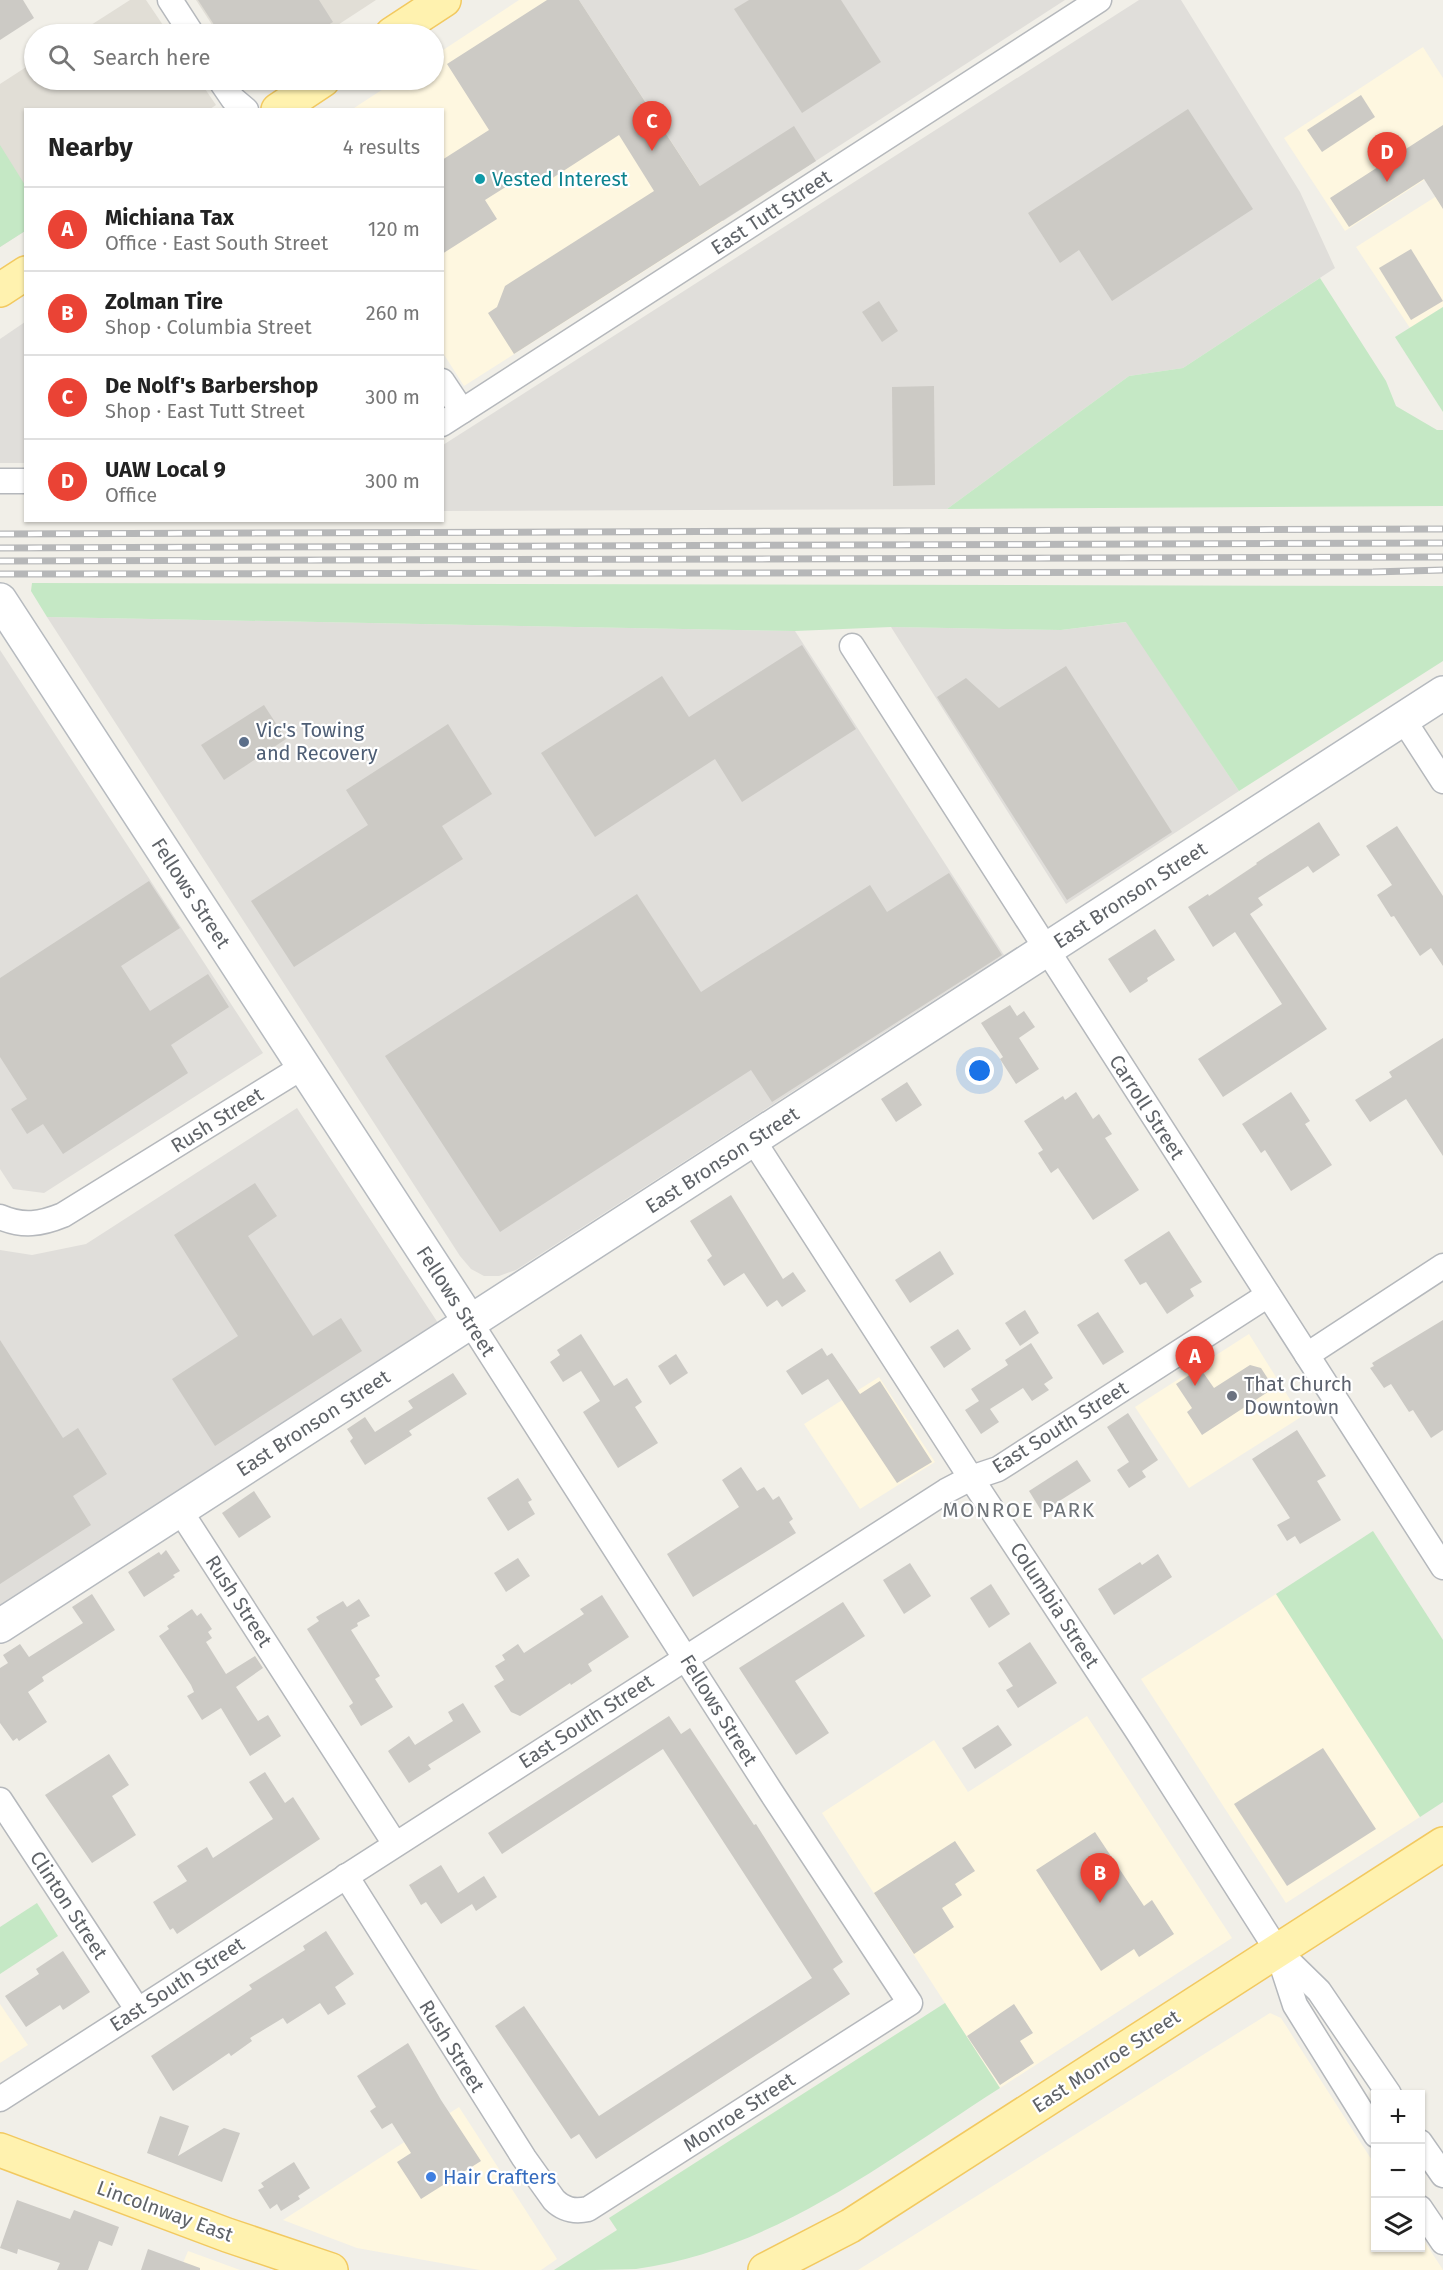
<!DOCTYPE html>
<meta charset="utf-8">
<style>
body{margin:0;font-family:"Fira Sans",sans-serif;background:#f2f2f2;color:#222}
.controls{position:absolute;right:18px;bottom:18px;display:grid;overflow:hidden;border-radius:0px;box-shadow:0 2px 4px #0004}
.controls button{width:54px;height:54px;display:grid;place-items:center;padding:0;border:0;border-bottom:2px solid #e0e0e0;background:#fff;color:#222;font:30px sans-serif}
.you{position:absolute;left:980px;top:1071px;width:21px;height:21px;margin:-15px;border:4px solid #fff;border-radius:50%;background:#1a73e8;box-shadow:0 0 0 9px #1a73e833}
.badge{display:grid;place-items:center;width:39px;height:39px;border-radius:50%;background:#ea4335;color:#fff;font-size:20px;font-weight:700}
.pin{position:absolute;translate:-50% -50px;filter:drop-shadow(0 2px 3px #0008)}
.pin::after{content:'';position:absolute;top:32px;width:21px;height:18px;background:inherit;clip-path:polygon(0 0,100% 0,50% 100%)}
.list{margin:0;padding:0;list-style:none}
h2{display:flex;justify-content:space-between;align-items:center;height:78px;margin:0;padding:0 24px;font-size:26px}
h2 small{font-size:20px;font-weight:400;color:#767676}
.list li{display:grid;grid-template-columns:39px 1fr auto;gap:18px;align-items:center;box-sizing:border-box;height:84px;padding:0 24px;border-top:2px solid #e0e0e0}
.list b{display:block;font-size:22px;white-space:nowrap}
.list p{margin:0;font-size:20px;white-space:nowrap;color:#767676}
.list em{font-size:20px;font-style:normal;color:#767676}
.icon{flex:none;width:33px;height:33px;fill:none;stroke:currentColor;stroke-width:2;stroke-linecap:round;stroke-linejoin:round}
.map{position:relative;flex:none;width:1443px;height:2270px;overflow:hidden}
.search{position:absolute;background:#fff;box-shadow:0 2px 4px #0004;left:24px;top:24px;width:420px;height:66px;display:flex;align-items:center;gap:15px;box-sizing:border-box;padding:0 21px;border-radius:33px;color:#767676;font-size:22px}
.panel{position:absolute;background:#fff;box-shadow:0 2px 4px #0004;left:24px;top:108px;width:420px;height:414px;border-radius:0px}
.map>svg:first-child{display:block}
.commercial{fill:#fef7e0}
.industrial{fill:#e0deda}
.education{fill:#e1ded6}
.green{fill:#c5e8c5}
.building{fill:#cccac5}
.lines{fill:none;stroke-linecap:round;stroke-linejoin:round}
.street-casing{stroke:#b5b8bc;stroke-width:27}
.secondary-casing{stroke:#b6babf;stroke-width:36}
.primary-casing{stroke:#f2c960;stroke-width:36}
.street{stroke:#fff;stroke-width:24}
.secondary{stroke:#fff;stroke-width:33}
.primary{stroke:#fff2af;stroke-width:33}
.rail-casing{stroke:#b6b7b8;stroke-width:7}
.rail{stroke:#fff;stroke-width:4.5;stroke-dasharray:14;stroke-linecap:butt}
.culture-dot{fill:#0f9aa8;stroke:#fff;stroke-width:2}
.service-dot{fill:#5c6f8a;stroke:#fff;stroke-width:2}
.worship-dot{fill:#6b7280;stroke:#fff;stroke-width:2}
.shop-dot{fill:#3f7fe0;stroke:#fff;stroke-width:2}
.labels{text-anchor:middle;stroke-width:4.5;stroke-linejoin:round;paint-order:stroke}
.culture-label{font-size:20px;fill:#0d838f;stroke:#fff;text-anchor:start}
.street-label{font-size:20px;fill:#5f6368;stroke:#fff}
.service-label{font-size:20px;fill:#4e5e75;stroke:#fff;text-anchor:start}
.worship-label{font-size:20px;fill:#5b616d;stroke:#fff;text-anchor:start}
.shop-label{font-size:20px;fill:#366cbe;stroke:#fff;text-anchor:start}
.neighbourhood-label{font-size:21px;letter-spacing:1.5px;fill:#70757a;stroke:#fff}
</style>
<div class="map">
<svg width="1443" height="2270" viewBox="0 0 1443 2270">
<rect width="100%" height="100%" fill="#f1efe8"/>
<g class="commercial">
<path d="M519 0H579L723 221 464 386 443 353 442 110H351L397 80H434V56Z"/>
<path d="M1423 47 1443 78V168L1345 231 1284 138Z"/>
<path d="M1443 192V307L1410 328 1356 247Z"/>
<path d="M1249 1334 1301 1417 1189 1488 1135 1407Z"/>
<path d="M879 1377 935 1462 860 1509 804 1424Z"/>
<path d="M1276 1594 1420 1817 1286 1903 1141 1679Z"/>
<path d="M1087 1716 1232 1938 1000 2088 822 1813 934 1740 968 1792Z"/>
<path d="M0 2004 28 2045 0 2063Z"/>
<path d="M1270 2013 1281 2018 1375 2165 1376 2248H1420L1421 2236 1443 2270H858Z"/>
<path d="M459 2107 557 2259 541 2270H480L357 2248 283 2220Z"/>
<path d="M188 2251 240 2270H180Z"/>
</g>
<g class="industrial">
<path d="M579 0H1065L723 221Z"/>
<path d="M1139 0H1181L1300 192 1335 268 1183 368 1129 376 947 509 443 511V445Z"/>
<path d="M25 322V463H0V339Z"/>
<path d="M47 617 795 631 1004 955 516 1270 499 1276H484L471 1269 460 1256Z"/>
<path d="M1127 622 1239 791 1066 904 891 627 1061 630Z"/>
<path d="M0 650 263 1053 44 1193 13 1189 0 1169Z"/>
<path d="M297 1108 440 1326 0 1609V1250L32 1255 86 1244Z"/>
</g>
<g class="education">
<path d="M130 0H146L169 34H77Z"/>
<path d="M196 0H376L324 34H218Z"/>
<path d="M34 62V80H199L216 105 210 109 26 110 25 231 0 247V84Z"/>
</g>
<g class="green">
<path d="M0 145 25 185V231L0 247Z"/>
<path d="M1320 278 1386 381 1396 406 1437 430H1443V506L947 509 1129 376 1183 368Z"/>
<path d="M1443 307V412L1395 337Z"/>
<path d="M32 583 1443 586V661L1239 791 1126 622 1061 630 891 627 795 631 47 617 31 591Z"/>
<path d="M1373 1531 1443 1640V1802L1420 1817 1276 1594Z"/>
<path d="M37 1903 58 1936 0 1974V1927Z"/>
<path d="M945 2003 1000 2088C886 2161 773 2250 636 2269 609 2270 580 2270 554 2270L617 2230 609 2218Z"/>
</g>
<g class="building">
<path d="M0 0H23L34 18 0 40Z"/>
<path d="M198 0H319L333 22 313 34H220Z"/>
<path d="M547 0H579L700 186 794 126 816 161 514 354 488 313 497 307 505 286 654 191 619 135 537 188 528 173 485 200 497 219 442 254V160L489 130 447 64Z"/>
<path d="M749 0H841L881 62 802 113 734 9Z"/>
<path d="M1361 95 1375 117 1322 152 1307 130Z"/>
<path d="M1188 109 1253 209 1112 301 1079 250 1060 263 1028 213Z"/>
<path d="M1443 125V209L1424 179 1349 227 1330 198Z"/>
<path d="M1411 249 1443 301 1411 320 1379 268Z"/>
<path d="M879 301 898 331 882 342 862 312Z"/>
<path d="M934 386 935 485 893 486 892 387Z"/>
<path d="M802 645 856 729 742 802 715 759 595 837 541 753 662 676 689 717Z"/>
<path d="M1066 666 1172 832 1067 900 937 697 966 678 999 708Z"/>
<path d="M264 705 286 739 224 780 201 745Z"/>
<path d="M448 724 492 794 442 826 463 859 294 967 251 901 368 825 346 790Z"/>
<path d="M1319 822 1340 855 1313 873 1308 866 1258 898 1263 905 1250 914 1327 1029 1223 1097 1198 1059 1282 1004 1235 932 1213 947 1188 907 1208 894 1209 896 1257 864 1256 863Z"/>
<path d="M1397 826 1443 896V966L1431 948 1420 956 1394 916 1391 917 1377 895 1392 885 1366 846Z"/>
<path d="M949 873 1002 955 772 1102 751 1070 500 1232 385 1056 637 894 701 992 870 885 887 912Z"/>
<path d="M149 881 180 928 121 966 150 1011 208 974 229 1007 171 1045 188 1073 63 1154 43 1124 27 1134 11 1109 27 1099 0 1057V978Z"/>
<path d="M1155 929 1175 960 1147 978 1148 981 1130 993 1108 959Z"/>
<path d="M1010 1005 1017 1016 1024 1011 1035 1027 1019 1038 1039 1069 1016 1084 1000 1059 1003 1057 981 1023Z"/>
<path d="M1443 1038V1156L1406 1099 1370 1122 1355 1100 1392 1077 1389 1072Z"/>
<path d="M907 1082 922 1105 896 1122 881 1099Z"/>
<path d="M1076 1092 1093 1119 1099 1114 1112 1134 1105 1138 1139 1190 1093 1220 1058 1168 1051 1173 1038 1153 1043 1150 1024 1121 1063 1096 1065 1100Z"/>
<path d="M1291 1092 1310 1121 1305 1124 1332 1165 1291 1191 1265 1150 1261 1153 1242 1124Z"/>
<path d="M255 1183 277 1216 248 1236 313 1336 341 1318 362 1351 215 1446 172 1379 238 1336 174 1235Z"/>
<path d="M731 1195 783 1279 793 1272 806 1291 782 1307 777 1300 767 1307 744 1273 724 1286 707 1260 712 1256 690 1221Z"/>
<path d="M1169 1231 1202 1282 1190 1289 1194 1296 1167 1314 1146 1282 1140 1285 1124 1260Z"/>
<path d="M940 1251 954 1274 910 1303 895 1280Z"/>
<path d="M1025 1310 1039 1333 1020 1346 1005 1323Z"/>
<path d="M1098 1312 1124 1352 1103 1365 1077 1325Z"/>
<path d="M1443 1320V1430L1431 1438 1413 1410 1409 1412 1391 1384 1384 1388 1370 1368 1374 1366 1372 1363Z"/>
<path d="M958 1329 971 1349 944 1368 930 1347Z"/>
<path d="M581 1334 614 1386 627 1378 642 1402 635 1407 658 1443 618 1468 583 1412 600 1401 581 1371 563 1382 550 1362 560 1355 557 1350Z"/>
<path d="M0 1340 63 1438 78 1428 107 1474 73 1496 91 1525 0 1584Z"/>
<path d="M1031 1343 1053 1378 1044 1384 1049 1390 1032 1401 1023 1388 990 1409 999 1422 981 1434 965 1410 979 1401 971 1389 1008 1365 1005 1360Z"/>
<path d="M822 1348 827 1356 832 1353 860 1394 880 1381 932 1462 897 1483 828 1379 802 1395 786 1371Z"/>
<path d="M676 1354 688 1373 670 1385 658 1366Z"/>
<path d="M1250 1365 1261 1368 1274 1388 1202 1435 1187 1412 1192 1408 1176 1384 1200 1368 1214 1388Z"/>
<path d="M453 1373 467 1394 409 1431 412 1435 365 1465 350 1441 353 1438 347 1429 365 1417 375 1432 413 1408 408 1401Z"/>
<path d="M1128 1413 1158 1460 1142 1471 1146 1477 1129 1488 1117 1470 1129 1462 1107 1427Z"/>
<path d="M1297 1430 1326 1476 1317 1481 1341 1520 1300 1544 1295 1536 1287 1541 1277 1525 1290 1518 1252 1459Z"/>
<path d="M1077 1460 1091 1481 1042 1512 1029 1491Z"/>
<path d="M741 1467 757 1491 764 1487 773 1500 779 1496 793 1519 789 1522 796 1533 693 1597 667 1554 739 1507 722 1480Z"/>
<path d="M518 1478 532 1500 528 1502 535 1514 508 1531 487 1498Z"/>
<path d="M254 1491 271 1517 239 1538 222 1513Z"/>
<path d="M166 1550 180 1571 173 1575 175 1577 144 1597 128 1572 159 1552 161 1555Z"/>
<path d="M1158 1554 1172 1577 1114 1615 1098 1589 1140 1562 1142 1565Z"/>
<path d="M518 1558 530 1576 506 1592 494 1573Z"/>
<path d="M910 1563 931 1596 904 1614 883 1580Z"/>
<path d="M991 1584 1010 1614 989 1628 970 1598Z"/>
<path d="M92 1594 115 1630 42 1677 44 1681 28 1692 47 1722 19 1741 17 1738 13 1741 0 1723V1668L8 1663 3 1655 20 1644 29 1657 83 1623 72 1607Z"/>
<path d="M602 1595 629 1637 588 1664 592 1671 571 1685 570 1683 520 1716 511 1712 494 1686 504 1680 495 1666 505 1660 502 1655 518 1644 524 1653 584 1614 580 1609Z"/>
<path d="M359 1599 370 1616 357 1623 358 1626 351 1630 380 1676 375 1679 393 1707 361 1726 349 1706 353 1703 352 1701 307 1629 319 1621 316 1617 343 1601 347 1607Z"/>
<path d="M843 1602 865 1636 795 1681 829 1733 796 1755 739 1668Z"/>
<path d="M192 1609 197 1616 201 1613 212 1629 208 1632 212 1638 206 1642 226 1674 255 1656 263 1668 236 1687 258 1721 268 1715 281 1736 250 1756 221 1708 202 1720 187 1696 194 1692 191 1685 159 1636 169 1629 167 1626Z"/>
<path d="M1030 1642 1057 1683 1018 1708 1006 1690 1013 1686 998 1663Z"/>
<path d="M463 1703 481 1732 428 1765 431 1769 409 1783 388 1751 409 1736 415 1745 453 1721 448 1712Z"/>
<path d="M669 1716 681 1734 690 1728 754 1825 756 1824 843 1962 833 1969 850 1994 596 2159 579 2134 571 2139 495 2026 524 2006 599 2116 812 1978 663 1749 502 1854 488 1833Z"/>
<path d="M998 1725 1012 1745 975 1769 962 1748Z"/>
<path d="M1323 1748 1376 1829 1287 1886 1234 1804Z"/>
<path d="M109 1754 129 1785 112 1796 136 1835 92 1863 45 1795Z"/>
<path d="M265 1772 285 1803 293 1797 320 1839 177 1934 173 1928 170 1930 153 1902 187 1881 177 1866 207 1847 213 1858 273 1819 249 1782Z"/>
<path d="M1095 1832 1144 1906 1152 1900 1174 1934 1139 1957 1134 1949 1101 1971 1036 1870Z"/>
<path d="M955 1841 975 1871 955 1884 962 1895 942 1908 954 1927 914 1954 874 1893Z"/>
<path d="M441 1865 458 1893 484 1876 497 1897 476 1911 472 1904 441 1924 426 1902 421 1905 409 1885Z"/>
<path d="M326 1931 354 1974 335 1987 346 2004 328 2015 320 2003 287 2024 283 2018 250 2038 252 2041 231 2056 229 2053 173 2091 151 2056 252 1989 249 1985 305 1950 303 1946Z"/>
<path d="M63 1951 90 1992 63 2010 60 2005 26 2027 5 1996 39 1974 36 1969Z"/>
<path d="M1014 2004 1033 2033 1020 2041 1034 2063 1000 2085 967 2036Z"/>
<path d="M408 2043 441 2100 481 2161 421 2199 397 2162 411 2153 392 2123 382 2129 370 2111 376 2107 357 2076Z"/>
<path d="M160 2116 189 2126 178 2156 224 2128 240 2133 222 2182 147 2153Z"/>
<path d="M294 2162 310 2188 298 2196 300 2199 281 2211 277 2204 270 2209 258 2190 264 2187 261 2183Z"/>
<path d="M17 2200 70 2219 74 2210 119 2227 112 2246 99 2241 88 2270H57L60 2263 18 2249 17 2254 0 2248Z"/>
<path d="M148 2249 200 2268V2270H141Z"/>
</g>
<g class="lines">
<defs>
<g id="street">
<path d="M170 0 192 34"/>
<path d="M220 80 233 99 246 110"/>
<path d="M442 381 462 411"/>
<path d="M442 424 1099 0"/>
<path d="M0 481H26"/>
<path d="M852 646 1443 1567"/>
<path d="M1403 719 1443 781"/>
<path d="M753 1140 971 1478 1138 1732 1277 1950 1319 1991 1389 2094"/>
<path d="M0 1217C23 1227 41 1224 63 1215L304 1066"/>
<path d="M1307 1355 1443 1266"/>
<path d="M179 1509 395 1844"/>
<path d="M0 1800 137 2009"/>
<path d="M346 1876 524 2158 554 2200C564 2210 574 2212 588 2209L910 2003 771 1792 470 1322"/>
<path d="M1278 1953 1295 2005 1376 2135"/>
<path d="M0 2099 946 1491 971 1478 998 1469 1268 1295"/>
<path d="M1420 2142 1443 2175"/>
<path d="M1420 2208 1443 2242"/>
</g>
<g id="secondary">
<path d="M0 600 470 1322"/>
<path d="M0 1626 1443 693"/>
</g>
<g id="primary">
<path d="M392 34 444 0"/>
<path d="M278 110 323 80"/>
<path d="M0 290 26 273"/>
<path d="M0 2150 227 2235 331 2270"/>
<path d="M765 2270 850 2226 1443 1844"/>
</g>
</defs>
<use href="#street" class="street-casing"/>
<use href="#secondary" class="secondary-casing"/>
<use href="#primary" class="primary-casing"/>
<use href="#street" class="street"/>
<use href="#secondary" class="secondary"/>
<use href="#primary" class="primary"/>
<defs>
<g id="rail">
<path d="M0 534 1443 529"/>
<path d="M0 548 1443 543"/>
<path d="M0 561 1443 557"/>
<path d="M0 574 1373 572 1443 570"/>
</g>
</defs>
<use href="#rail" class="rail-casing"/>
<use href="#rail" class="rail"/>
</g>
<circle class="culture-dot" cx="480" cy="179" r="6"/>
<circle class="service-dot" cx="244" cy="742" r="6"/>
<circle class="worship-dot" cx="1232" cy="1396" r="6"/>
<circle class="shop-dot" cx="431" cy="2177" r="6"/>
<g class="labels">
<g class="culture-label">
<text x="492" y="186">Vested Interest</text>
</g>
<g class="street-label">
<text transform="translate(771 212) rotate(-33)" y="7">East Tutt Street</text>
<text transform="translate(191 893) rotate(57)" y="7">Fellows Street</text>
<text transform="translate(1130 895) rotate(-33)" y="7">East Bronson Street</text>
<text transform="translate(1147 1107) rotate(57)" y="7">Carroll Street</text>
<text transform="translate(217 1120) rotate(-32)" y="7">Rush Street</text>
<text transform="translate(722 1160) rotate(-33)" y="7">East Bronson Street</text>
<text transform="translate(456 1301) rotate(57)" y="7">Fellows Street</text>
<text transform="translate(313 1423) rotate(-33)" y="7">East Bronson Street</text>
<text transform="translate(1060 1427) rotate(-32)" y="7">East South Street</text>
<text transform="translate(239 1601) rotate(57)" y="7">Rush Street</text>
<text transform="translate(1055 1605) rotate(57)" y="7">Columbia Street</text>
<text transform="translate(719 1710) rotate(58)" y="7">Fellows Street</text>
<text transform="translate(586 1721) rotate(-33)" y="7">East South Street</text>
<text transform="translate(69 1905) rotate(57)" y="7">Clinton Street</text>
<text transform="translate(177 1984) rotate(-33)" y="7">East South Street</text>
<text transform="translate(452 2046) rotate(58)" y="7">Rush Street</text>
<text transform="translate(1106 2061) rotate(-33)" y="7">East Monroe Street</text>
<text transform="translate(739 2112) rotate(-33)" y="7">Monroe Street</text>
<text transform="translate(165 2211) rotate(20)" y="7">Lincolnway East</text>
</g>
<g class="service-label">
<text x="256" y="737">Vic's Towing<tspan x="256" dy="23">and Recovery</tspan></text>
</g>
<g class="worship-label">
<text x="1244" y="1391">That Church<tspan x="1244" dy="23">Downtown</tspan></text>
</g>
<g class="shop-label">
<text x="443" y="2184">Hair Crafters</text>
</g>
<g class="neighbourhood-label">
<text x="1019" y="1517">MONROE PARK</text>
</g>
</g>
</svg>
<div class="controls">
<button>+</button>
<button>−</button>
<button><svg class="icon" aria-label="layers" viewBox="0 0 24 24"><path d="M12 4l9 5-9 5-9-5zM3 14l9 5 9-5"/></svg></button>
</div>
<div class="you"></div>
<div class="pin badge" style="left:1195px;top:1386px">A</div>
<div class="pin badge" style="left:1100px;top:1903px">B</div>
<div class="pin badge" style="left:652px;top:151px">C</div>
<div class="pin badge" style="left:1387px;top:182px">D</div>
<div class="search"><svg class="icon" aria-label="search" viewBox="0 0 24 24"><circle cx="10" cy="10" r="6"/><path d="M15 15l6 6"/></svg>Search here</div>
<section class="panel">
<h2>Nearby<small>4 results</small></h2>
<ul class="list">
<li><span class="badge">A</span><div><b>Michiana Tax</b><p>Office · East South Street</p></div><em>120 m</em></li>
<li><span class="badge">B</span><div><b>Zolman Tire</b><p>Shop · Columbia Street</p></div><em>260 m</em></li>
<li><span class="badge">C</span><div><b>De Nolf's Barbershop</b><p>Shop · East Tutt Street</p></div><em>300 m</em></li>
<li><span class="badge">D</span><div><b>UAW Local 9</b><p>Office</p></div><em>300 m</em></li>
</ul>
</section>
</div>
